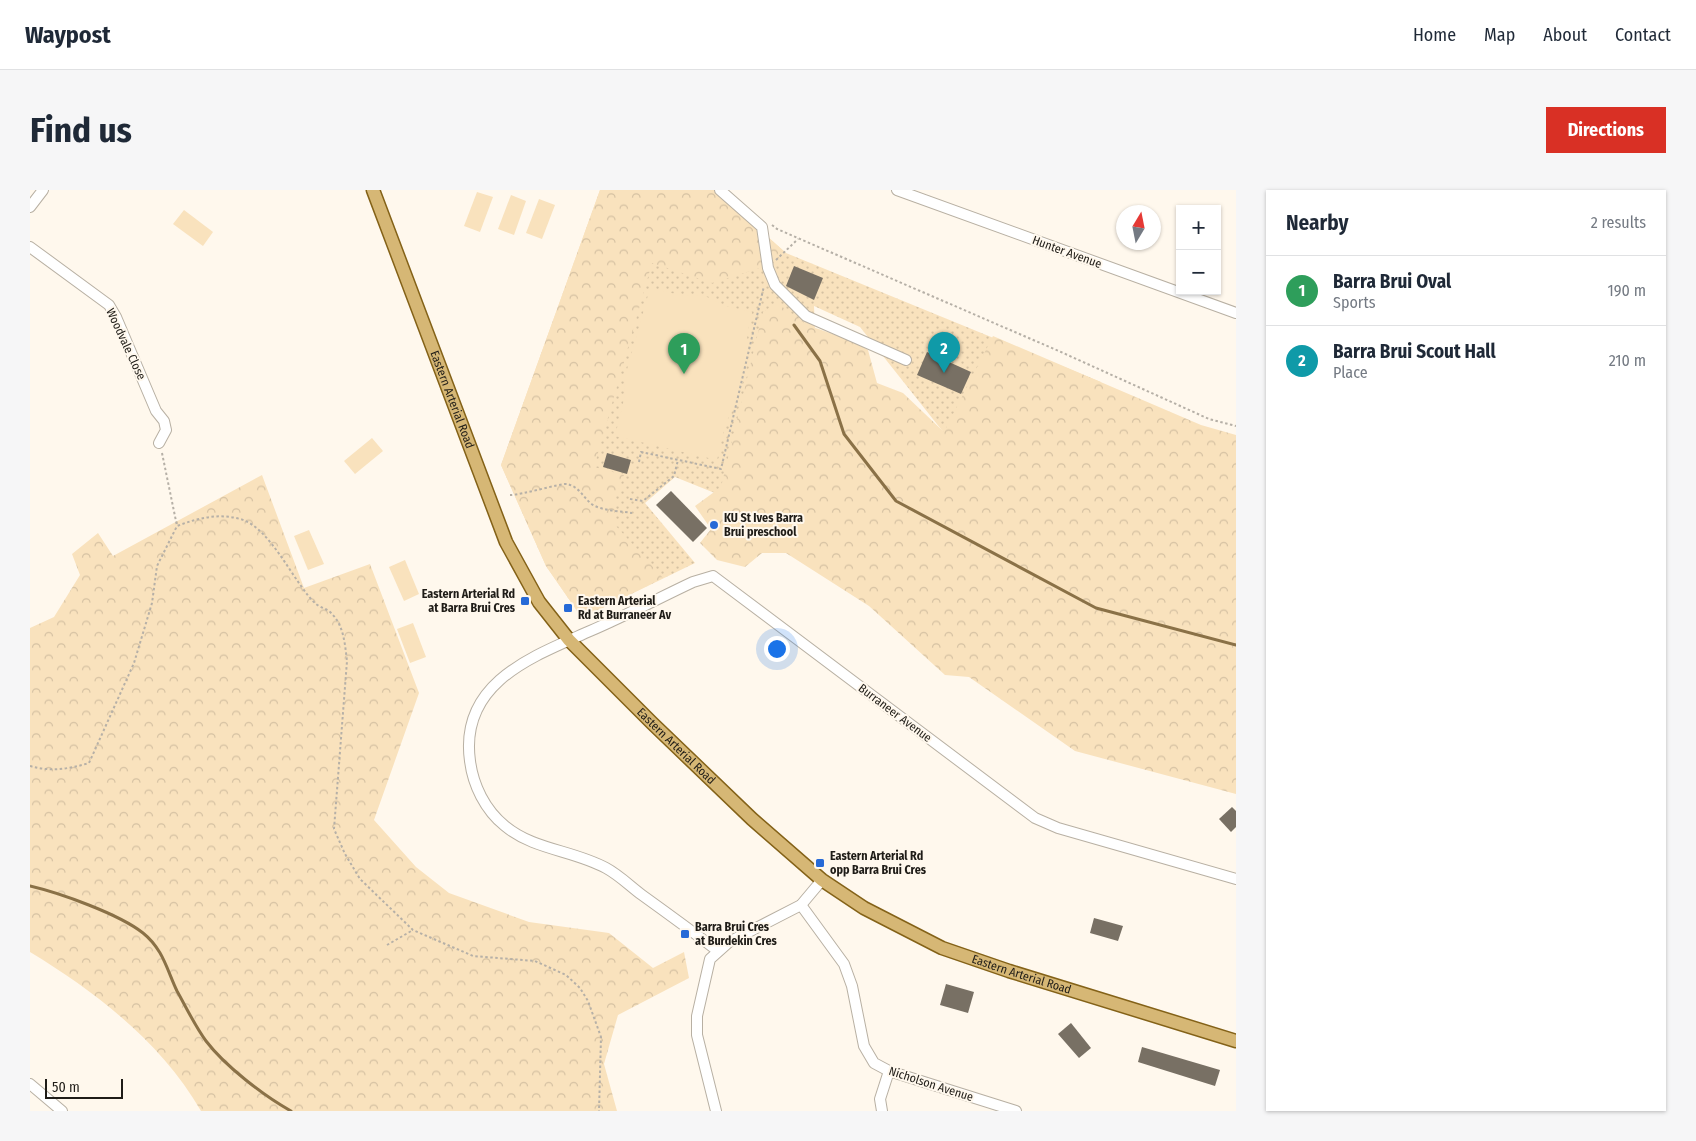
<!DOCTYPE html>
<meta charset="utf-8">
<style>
body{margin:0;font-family:"Fira Sans Condensed",sans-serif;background:#f6f6f7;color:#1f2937}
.controls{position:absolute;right:15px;top:15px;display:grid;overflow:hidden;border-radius:0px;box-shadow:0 1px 4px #0004}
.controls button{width:45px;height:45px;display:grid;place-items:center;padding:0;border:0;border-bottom:1px solid #e0e1e3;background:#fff;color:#1f2937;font:25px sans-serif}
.compass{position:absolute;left:1086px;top:15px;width:45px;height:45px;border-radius:50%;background:#fff;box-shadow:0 1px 4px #0004;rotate:10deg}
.scale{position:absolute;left:15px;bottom:12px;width:78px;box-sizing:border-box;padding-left:5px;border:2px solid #1f1c17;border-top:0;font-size:14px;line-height:18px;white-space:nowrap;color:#1f1c17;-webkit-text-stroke:4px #fff8ed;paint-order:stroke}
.you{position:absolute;left:746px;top:458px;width:18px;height:18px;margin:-12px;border:4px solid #fff;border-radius:50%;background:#1a73e8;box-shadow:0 0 0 8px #1a73e833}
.badge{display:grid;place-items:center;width:32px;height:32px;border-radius:50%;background:#d93025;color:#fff;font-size:16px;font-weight:700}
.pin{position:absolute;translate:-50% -41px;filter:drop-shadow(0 1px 2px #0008)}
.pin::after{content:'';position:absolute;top:26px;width:18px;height:15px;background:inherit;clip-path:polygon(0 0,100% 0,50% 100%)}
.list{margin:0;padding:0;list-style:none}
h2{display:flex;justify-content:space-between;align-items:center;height:65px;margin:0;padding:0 20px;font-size:21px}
h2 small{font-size:16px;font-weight:400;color:#747a83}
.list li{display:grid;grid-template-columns:32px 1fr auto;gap:15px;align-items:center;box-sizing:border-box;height:70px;padding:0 20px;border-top:1px solid #e0e1e3}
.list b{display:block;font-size:19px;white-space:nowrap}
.list p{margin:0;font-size:16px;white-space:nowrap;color:#747a83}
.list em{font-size:16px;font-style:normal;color:#747a83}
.map{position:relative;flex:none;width:1206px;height:921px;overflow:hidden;border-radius:0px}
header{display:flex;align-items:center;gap:30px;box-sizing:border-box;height:70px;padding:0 25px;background:#fff;border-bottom:1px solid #e0e1e3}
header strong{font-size:24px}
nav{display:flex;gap:28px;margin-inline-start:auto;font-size:18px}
.intro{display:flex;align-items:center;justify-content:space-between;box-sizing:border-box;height:120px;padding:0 30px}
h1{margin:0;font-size:35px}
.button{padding:12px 22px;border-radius:0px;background:#d93025;color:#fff;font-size:18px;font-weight:700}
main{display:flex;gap:30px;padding:0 30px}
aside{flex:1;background:#fff;border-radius:0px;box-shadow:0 1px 4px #0004}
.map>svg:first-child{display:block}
.grass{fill:url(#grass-dots)}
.forest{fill:url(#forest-crowns)}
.pitch{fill:#f9e2bd}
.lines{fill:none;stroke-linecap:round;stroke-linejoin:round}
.stream{stroke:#8a7147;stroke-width:3}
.building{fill:#787064}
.minor-casing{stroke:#b8b0a3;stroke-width:12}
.major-casing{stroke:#846218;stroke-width:15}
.path{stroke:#b6b0a7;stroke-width:2;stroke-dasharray:2.5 2.5;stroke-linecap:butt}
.minor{stroke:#fff;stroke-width:10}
.major{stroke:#d6b775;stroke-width:12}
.poi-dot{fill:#276ad7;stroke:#fff8ed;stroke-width:2}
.labels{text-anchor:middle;stroke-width:4;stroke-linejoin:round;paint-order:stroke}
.street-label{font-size:12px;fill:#1f1c17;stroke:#fff8ed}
.poi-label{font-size:12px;font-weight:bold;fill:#1f1c17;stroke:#fff8ed;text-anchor:start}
</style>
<header>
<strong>Waypost</strong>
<nav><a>Home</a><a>Map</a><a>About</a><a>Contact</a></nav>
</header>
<div class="intro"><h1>Find us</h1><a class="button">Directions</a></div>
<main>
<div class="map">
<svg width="1206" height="921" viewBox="0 0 1206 921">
<defs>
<pattern id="grass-dots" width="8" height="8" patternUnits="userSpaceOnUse" patternTransform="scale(1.25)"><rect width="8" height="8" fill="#f9e2bd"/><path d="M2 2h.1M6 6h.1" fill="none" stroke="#d5c1a2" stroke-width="1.8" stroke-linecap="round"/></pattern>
<pattern id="forest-crowns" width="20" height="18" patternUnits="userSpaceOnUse" patternTransform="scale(1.25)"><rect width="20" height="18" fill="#f9e2bd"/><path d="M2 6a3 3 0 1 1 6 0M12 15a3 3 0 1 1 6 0" fill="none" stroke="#d5c1a2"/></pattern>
</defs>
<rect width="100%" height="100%" fill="#fff8ed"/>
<path class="grass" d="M570 0H685L756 63 1071 192 914 243 830 137 784 116 788 216 742 326 645 287 615 313 665 373 552 428 516 376 471 275Z"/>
<g class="forest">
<path d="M570 0H685L756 63 727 79 682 93 622 73 564 277 594 285 584 311 586 336 633 388 552 428 516 376 471 275Z"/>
<path d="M747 113 777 135 820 150 838 160 847 193 873 203 914 242 963 146 1171 235 1206 245V604L1045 561 939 487 915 485 839 416 756 363H732L715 377 687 370 670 353 681 339 665 316 691 297 733 122Z"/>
<path d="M232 285 274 398 340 374 389 503 344 630 386 677 419 703 499 732 579 743 623 778 654 762 659 788 588 825 574 874 587 921H171C132 853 66 802 0 762V438L24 427 50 385 42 364 68 343 83 366Z"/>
</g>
<g class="pitch">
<path d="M447 2 463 7 450 42 434 36Z"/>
<path d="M481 5 496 11 484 45 468 39Z"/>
<path d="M509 9 525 15 512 49 496 43Z"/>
<path d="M154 20 183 42 173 56 143 34Z"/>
<path d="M620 98 650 105 675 106 696 116 722 122 717 146 719 165 715 185 706 215 696 232 687 270 585 246 595 205 594 190Z"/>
<path d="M342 248 353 261 325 284 314 271Z"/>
<path d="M279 340 294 374 278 380 264 346Z"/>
<path d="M375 370 389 404 374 411 359 377Z"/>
<path d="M383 433 396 467 380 473 367 439Z"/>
</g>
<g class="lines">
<g class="stream">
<path d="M764 135 790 171 814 244 866 311 1066 418 1206 455"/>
<path d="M0 696C30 703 89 724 113 743 133 759 137 780 147 801 156 817 165 836 176 851 195 876 234 906 261 921"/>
</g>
</g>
<g class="building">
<path d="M764 76 793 88 784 110 756 96Z"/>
<path d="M897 162 941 182 931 204 887 185Z"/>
<path d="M577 263 601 270 597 284 573 277Z"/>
<path d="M641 301 677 338 663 352 626 315Z"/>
<path d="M1202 617 1206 621V637L1201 642 1189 629Z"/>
<path d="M1064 728 1093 736 1088 751 1060 743Z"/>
<path d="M916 794 944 802 938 823 910 815Z"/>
<path d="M1041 833 1061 858 1049 868 1028 844Z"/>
<path d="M1112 857 1190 880 1185 896 1108 872Z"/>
</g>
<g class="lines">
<defs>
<g id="minor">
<path d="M690 0 732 37 738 78 745 95 776 126 876 170"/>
<path d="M867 0 1206 123"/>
<path d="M0 17 13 0"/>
<path d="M0 57 79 115 86 127 126 221 134 231 136 240 129 253"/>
<path d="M771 715 814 774 822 796 834 856 844 873 859 881 986 921"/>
<path d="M688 761C663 742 637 723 612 705 600 696 589 685 576 678 543 660 504 660 475 636 455 620 443 595 440 571 429 492 504 466 560 441 595 426 629 408 663 392L683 386 1005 628 1028 638 1206 689"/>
<path d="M0 894 32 921"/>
<path d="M686 921 667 845V826L680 769 699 752 771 715 792 690"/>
<path d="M852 921 850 909 859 881"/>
</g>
<g id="major">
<path id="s1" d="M343 0 476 352 509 412 539 450 622 533 722 629 792 690 834 718 912 758 979 781 1206 851"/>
</g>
</defs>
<use href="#minor" class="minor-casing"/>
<use href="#major" class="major-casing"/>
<g class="path">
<path d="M742 35 747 39 1031 162 1179 229 1206 236"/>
<path d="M746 70 768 49"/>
<path d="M132 263 147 336"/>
<path d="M609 272 611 262 691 279 734 96"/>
<path d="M480 305C492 305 531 293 537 294 550 297 553 308 563 315 574 321 590 321 602 323"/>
<path d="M600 309 613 311 644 286 648 270"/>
<path d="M0 576C20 582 39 579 59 573L104 473 122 413 127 376 147 336C168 328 188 323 210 329 241 337 264 394 286 414 291 418 298 419 302 424 314 436 315 455 317 471L304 639 315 664 330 689 383 740 443 766 505 771 536 785 550 798 558 811 571 847 569 921"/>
<path d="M357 755 383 740"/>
</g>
<use href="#minor" class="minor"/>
<use href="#major" class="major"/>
</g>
<g class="poi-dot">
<circle cx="684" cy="335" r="5"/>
<rect x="490" y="406" width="10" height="10" rx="2.5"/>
<rect x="533" y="413" width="10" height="10" rx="2.5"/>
<rect x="785" y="668" width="10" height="10" rx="2.5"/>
<rect x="650" y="739" width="10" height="10" rx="2.5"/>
</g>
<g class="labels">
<g class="street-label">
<text transform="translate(1037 62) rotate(20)" y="4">Hunter Avenue</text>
<text transform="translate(96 154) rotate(65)" y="4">Woodvale Close</text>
<text dy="4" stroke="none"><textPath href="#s1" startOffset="224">Eastern Arterial Road</textPath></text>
<text transform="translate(865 523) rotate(37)" y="4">Burraneer Avenue</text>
<text dy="4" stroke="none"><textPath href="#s1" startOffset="644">Eastern Arterial Road</textPath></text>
<text dy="4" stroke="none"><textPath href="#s1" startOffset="1064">Eastern Arterial Road</textPath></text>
<text transform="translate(901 894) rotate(18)" y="4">Nicholson Avenue</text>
</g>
<g class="poi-label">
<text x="694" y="332">KU St Ives Barra<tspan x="694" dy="14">Brui preschool</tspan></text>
<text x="485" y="408" text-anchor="end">Eastern Arterial Rd<tspan x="485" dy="14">at Barra Brui Cres</tspan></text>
<text x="548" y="415">Eastern Arterial<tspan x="548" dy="14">Rd at Burraneer Av</tspan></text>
<text x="800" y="670">Eastern Arterial Rd<tspan x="800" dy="14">opp Barra Brui Cres</tspan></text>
<text x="665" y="741">Barra Brui Cres<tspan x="665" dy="14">at Burdekin Cres</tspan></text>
</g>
</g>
</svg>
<div class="controls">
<button>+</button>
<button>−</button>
</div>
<svg class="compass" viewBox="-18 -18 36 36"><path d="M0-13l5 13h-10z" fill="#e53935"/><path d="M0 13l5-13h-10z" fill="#747a83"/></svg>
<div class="scale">50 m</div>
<div class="you"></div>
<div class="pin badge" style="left:654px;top:184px;background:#2e9e5b">1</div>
<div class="pin badge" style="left:914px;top:183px;background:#0f9aa8">2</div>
</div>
<aside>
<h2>Nearby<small>2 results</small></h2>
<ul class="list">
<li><span class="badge" style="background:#2e9e5b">1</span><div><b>Barra Brui Oval</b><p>Sports</p></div><em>190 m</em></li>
<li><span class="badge" style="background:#0f9aa8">2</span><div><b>Barra Brui Scout Hall</b><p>Place</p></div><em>210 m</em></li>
</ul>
</aside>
</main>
